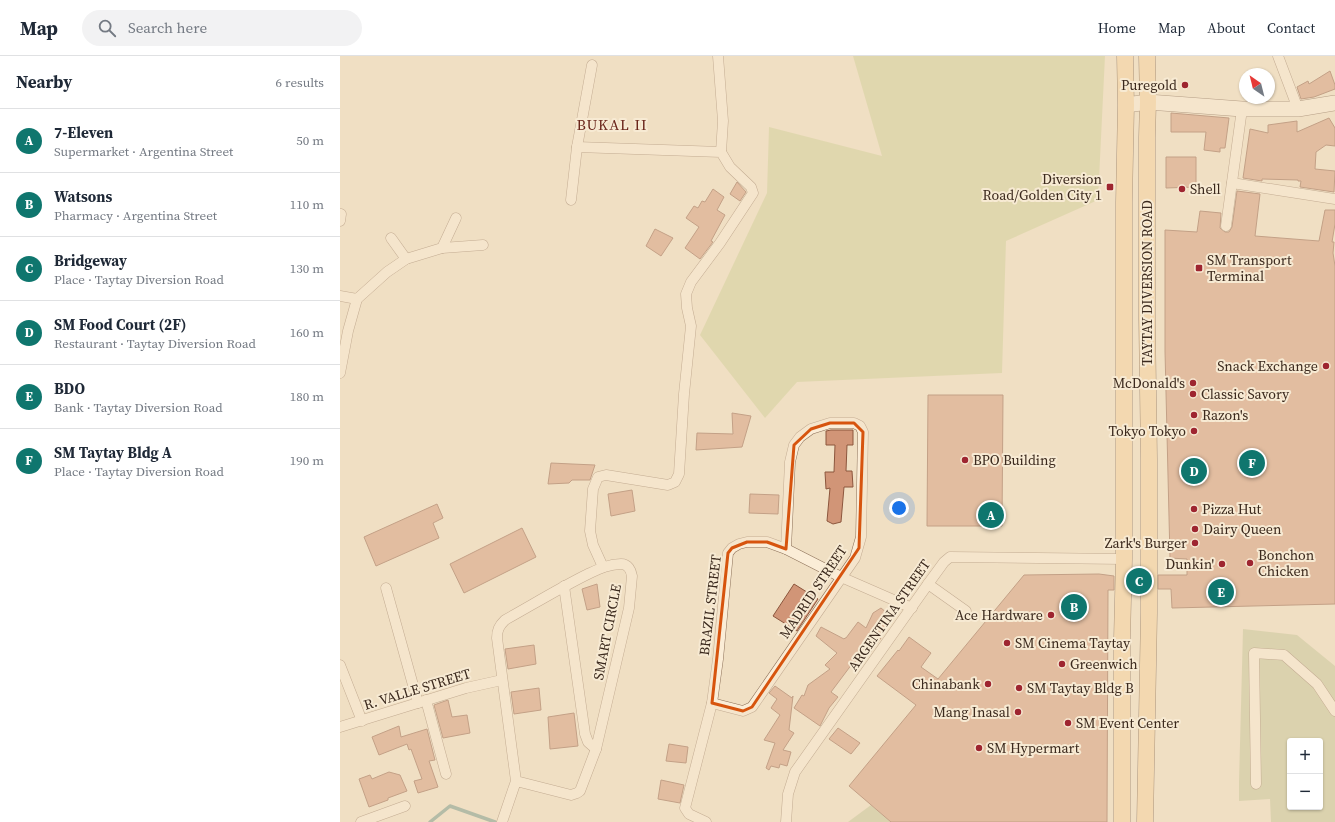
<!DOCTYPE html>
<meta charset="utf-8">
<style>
body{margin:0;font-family:"Source Serif 4",serif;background:#f2f2f3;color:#1f2937}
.controls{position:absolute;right:12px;bottom:12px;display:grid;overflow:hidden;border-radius:4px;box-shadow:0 1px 3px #0004}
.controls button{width:36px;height:36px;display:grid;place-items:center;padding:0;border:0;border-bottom:1px solid #e0e1e3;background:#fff;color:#1f2937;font:20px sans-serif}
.compass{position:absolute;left:899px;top:12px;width:36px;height:36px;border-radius:50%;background:#fff;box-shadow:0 1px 3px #0004;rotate:325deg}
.you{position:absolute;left:559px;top:452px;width:14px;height:14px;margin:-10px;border:3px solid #fff;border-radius:50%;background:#1a73e8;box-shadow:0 0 0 6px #1a73e833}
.badge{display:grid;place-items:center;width:26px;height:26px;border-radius:50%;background:#0f766e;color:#fff;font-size:13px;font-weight:700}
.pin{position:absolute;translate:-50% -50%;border:2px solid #fff;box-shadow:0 1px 4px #0006}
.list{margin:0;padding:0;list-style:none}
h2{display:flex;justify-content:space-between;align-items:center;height:52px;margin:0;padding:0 16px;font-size:17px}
h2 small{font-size:13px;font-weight:400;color:#747a83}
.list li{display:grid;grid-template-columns:26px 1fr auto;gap:12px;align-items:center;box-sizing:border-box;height:64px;padding:0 16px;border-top:1px solid #e0e1e3}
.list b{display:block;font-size:15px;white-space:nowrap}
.list p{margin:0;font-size:13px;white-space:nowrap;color:#747a83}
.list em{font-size:13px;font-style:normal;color:#747a83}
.icon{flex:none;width:22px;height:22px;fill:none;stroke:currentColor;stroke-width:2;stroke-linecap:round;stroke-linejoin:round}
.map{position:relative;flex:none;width:995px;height:766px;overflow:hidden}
header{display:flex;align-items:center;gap:24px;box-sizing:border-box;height:56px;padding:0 20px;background:#fff;border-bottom:1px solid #e0e1e3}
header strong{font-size:19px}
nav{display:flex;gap:22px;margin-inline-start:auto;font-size:14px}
.search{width:280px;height:36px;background:#f2f2f3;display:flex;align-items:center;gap:10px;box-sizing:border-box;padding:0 14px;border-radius:22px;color:#747a83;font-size:15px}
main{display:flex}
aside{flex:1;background:#fff}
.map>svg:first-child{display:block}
.green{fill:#cdcf96}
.cemetery{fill:#c2c496;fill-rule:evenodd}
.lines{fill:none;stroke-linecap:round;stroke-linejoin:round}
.stream{stroke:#6b9285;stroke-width:3.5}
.building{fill:#d19577;stroke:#8c563d}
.street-casing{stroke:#8c7058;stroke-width:11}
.secondary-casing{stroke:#6d513c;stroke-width:16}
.primary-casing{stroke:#593e2d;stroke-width:17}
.street{stroke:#fbedd7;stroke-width:10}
.secondary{stroke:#fbedd7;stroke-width:15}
.primary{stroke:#f5d199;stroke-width:16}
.marked{fill:none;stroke:#d7540e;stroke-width:3;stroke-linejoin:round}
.poi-dot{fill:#9e2530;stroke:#f7ead3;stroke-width:1.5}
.labels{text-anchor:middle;stroke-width:4;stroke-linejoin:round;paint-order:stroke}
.poi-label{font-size:14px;fill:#3b291d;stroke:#f7ead3;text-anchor:start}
.street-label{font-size:14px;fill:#3b291d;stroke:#f7ead3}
.neighbourhood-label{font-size:15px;letter-spacing:1px;fill:#6a251a;stroke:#f7ead3}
</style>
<header>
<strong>Map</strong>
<div class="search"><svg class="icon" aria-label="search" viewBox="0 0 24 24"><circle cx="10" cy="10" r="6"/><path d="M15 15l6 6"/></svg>Search here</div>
<nav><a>Home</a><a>Map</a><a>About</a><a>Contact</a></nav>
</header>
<main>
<aside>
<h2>Nearby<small>6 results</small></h2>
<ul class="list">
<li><span class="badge">A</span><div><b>7-Eleven</b><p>Supermarket · Argentina Street</p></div><em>50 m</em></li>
<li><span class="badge">B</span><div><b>Watsons</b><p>Pharmacy · Argentina Street</p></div><em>110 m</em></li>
<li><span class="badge">C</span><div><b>Bridgeway</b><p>Place · Taytay Diversion Road</p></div><em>130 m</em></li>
<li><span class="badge">D</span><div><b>SM Food Court (2F)</b><p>Restaurant · Taytay Diversion Road</p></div><em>160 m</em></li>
<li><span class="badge">E</span><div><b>BDO</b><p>Bank · Taytay Diversion Road</p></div><em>180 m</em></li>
<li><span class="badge">F</span><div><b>SM Taytay Bldg A</b><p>Place · Taytay Diversion Road</p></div><em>190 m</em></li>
</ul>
</aside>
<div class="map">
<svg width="995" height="766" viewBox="0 0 995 766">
<rect width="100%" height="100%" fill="#f0dfc3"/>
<path class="green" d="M513 0H765L758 144 666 185 662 317 457 326 425 362 360 279 427 137 429 71 542 100Z"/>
<g class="cemetery">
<path d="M903 573 957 579 995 610V766H931L930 743 899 745V726ZM950 685H980V751H950Z"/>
<path d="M531 749 551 766H508Z"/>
</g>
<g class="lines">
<path class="stream" d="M90 766 110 750 155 766"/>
</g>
<g class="building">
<path d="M990 15 995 29V33L974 41 961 43 957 31 968 25 969 28Z"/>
<path d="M831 57 889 62 885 92H880V96L864 94 866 76H831Z"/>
<path d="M989 62 995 72V90L986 89 976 96 975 113 995 115 994 136 960 131 961 125H958V124L922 123V125L903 122 910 73 928 77V69L957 65V76Z"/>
<path d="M826 101H856V131L826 132Z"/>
<path d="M397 126 406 136 400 145 390 138Z"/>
<path d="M373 133 384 141 377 154 385 159 371 185 373 186 360 203 345 192 359 171 346 162 354 150 358 152 362 145 365 146Z"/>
<path d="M897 135 920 138 915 180 979 185 985 154H995V168L992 186H994L993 197 995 210V548L832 552 831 533H818V519H847V503L830 502 825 295V174L857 176 860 155 881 157 880 172 885 176H889L892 171Z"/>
<path d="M315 173 333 182 321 200 306 190Z"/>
<path d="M588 339H663L662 470H587Z"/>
<path d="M392 357 411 360 402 391 356 394 357 377 393 378Z"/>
<path d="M491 374H513V389H507L506 415H512L513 431H504L501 466 493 468 487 465 490 432 486 433 485 416H494L495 389H486V375Z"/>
<path d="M211 407 232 408 255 409 250 424H232L229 427 208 428Z"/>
<path d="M292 434 295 455 271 460 268 438Z"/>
<path d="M410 438 439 439 438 458 409 457Z"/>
<path d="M97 448 103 462 93 467 99 482 36 510 24 481Z"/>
<path d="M182 472 196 501 124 537 110 508Z"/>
<path d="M759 518 774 520V534H768L767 766H551L509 730 576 649 537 620 558 594 559 595 569 581 591 597 581 611 598 623 684 519Z"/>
<rect x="793" y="520" width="7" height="13"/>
<path d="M257 528 260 551 247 554 242 533Z"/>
<path d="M454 528 478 543 457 575 433 560Z"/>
<path d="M541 552 553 562 538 580 541 582 530 597 525 593 513 609 512 608 491 636 498 641 489 652 480 670 454 652 462 639 464 640 468 629 490 613 485 609 497 597 476 580 481 571 504 583 505 582H506L518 566 526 572 533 557Z"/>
<path d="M194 589 196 608 168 613 165 593Z"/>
<path d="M435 630 452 642 453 640 449 674 454 677 443 694 451 696 447 710 440 708 439 712 431 710 429 714 426 712 435 687 424 684 440 659 431 652 437 643 429 637Z"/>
<path d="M199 632 201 654 174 658 171 636Z"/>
<path d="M108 644 112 661 127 659 130 677 103 682 94 649Z"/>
<path d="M234 657 238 690 210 693 208 661Z"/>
<path d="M59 670 61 681 87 673 95 704 89 705 98 731 78 737 74 725 82 723 71 693 69 694 67 688 39 699 32 681Z"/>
<path d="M498 672 520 687 511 698 489 683Z"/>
<path d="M329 688 348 691 346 707 326 705Z"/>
<path d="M49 716 60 719 67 735 48 742V744L29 751 19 723 30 719 32 723Z"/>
<path d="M321 724 344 729 340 747 318 743Z"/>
</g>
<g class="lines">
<defs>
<g id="street">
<path d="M378 0 383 65 381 96"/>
<path d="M938 0 958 53"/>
<path d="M237 91 252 9"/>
<path d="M892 127 995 143"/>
<path d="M231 144 237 91 381 96 390 111 411 131 413 137 380 187 351 226 346 238 347 252 351 270 344 338 339 418 335 426 328 429 266 419 258 421 253 433 250 475 253 489 263 511"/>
<path d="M0 165 1 158"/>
<path d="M886 170 902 53"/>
<path d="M51 182 66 203"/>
<path d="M102 192 116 162"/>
<path d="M0 240 17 243"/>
<path d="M0 317 8 275 17 243 47 216 66 203 102 192 143 189"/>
<path d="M588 528 626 555"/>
<path d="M224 530 245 678 248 686 256 693"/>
<path d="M46 532 78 647"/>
<path d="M0 609 22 665"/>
<path d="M86 644 106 718"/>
<path d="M372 647 403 655 412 651 515 502 521 481 523 376 520 370 514 367H490L471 373 460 381 454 389 450 406 446 493"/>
<path d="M0 671 126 632 162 624"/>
<path d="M916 728 914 597 944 599 977 628 995 655"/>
<path d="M21 766 65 750"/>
<path d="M162 766 176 725 157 582C157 574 159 570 165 564 192 549 218 533 246 519 257 514 268 508 281 508 288 508 291 514 292 520L289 552 256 693 240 735 237 737 231 739 176 725"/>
<path d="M366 766 349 758 345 752 372 647 378 603 388 497 392 492 399 488 407 486H427L446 493 501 521 572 552"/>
<path d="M446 766 448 738 455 716 588 528 604 506 610 501 784 503"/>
</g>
<path id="secondary" d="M786 49 808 46 902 53H958L995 47"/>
<g id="primary">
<path d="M782 766V583L784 503V146L786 49 785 0"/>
<path d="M805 766 809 557V403L807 263V81L808 46 807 0"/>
</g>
</defs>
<use href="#street" class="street-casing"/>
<use href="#secondary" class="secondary-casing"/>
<use href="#primary" class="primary-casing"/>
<use href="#street" class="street"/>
<use href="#secondary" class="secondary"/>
<use href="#primary" class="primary"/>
</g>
<path d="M0 0H995V766H0ZM490 367H514L523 376 519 492 412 651 403 655 372 647 388 497 392 492 407 486H427L446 493 454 389 471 373Z" fill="#f0dfc3" fill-opacity=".55" fill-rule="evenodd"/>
<path class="marked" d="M490 367H514L523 376 519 492 412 651 403 655 372 647 388 497 392 492 407 486H427L446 493 454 389 471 373Z"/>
<g class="poi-dot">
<circle cx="845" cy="29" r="4"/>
<rect x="766" y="127" width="8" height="8" rx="2"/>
<circle cx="842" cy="133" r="4"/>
<rect x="855" y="208" width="8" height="8" rx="2"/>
<circle cx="986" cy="310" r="4"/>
<circle cx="853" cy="327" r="4"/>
<circle cx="853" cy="338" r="4"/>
<circle cx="854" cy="359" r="4"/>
<circle cx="854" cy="375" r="4"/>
<circle cx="625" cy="404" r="4"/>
<circle cx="854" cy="453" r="4"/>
<circle cx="855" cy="473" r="4"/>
<circle cx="855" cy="487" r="4"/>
<circle cx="910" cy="507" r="4"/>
<circle cx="882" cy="508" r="4"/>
<circle cx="711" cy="559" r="4"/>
<circle cx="667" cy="587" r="4"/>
<circle cx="722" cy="608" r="4"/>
<circle cx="648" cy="628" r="4"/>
<circle cx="679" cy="632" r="4"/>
<circle cx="678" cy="656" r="4"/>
<circle cx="728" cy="667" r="4"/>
<circle cx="639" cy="692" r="4"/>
</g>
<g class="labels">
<g class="poi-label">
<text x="837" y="34" text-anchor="end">Puregold</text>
<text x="762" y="128" text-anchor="end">Diversion<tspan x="762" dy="16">Road/Golden City 1</tspan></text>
<text x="850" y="138">Shell</text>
<text x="867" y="209">SM Transport<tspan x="867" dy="16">Terminal</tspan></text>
<text x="978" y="315" text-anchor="end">Snack Exchange</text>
<text x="845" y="332" text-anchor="end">McDonald's</text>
<text x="861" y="343">Classic Savory</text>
<text x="862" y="364">Razon's</text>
<text x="846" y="380" text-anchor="end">Tokyo Tokyo</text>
<text x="633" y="409">BPO Building</text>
<text x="862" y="458">Pizza Hut</text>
<text x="863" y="478">Dairy Queen</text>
<text x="847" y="492" text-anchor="end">Zark's Burger</text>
<text x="918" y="504">Bonchon<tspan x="918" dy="16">Chicken</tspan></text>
<text x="874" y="513" text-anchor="end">Dunkin'</text>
<text x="703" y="564" text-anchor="end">Ace Hardware</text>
<text x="675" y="592">SM Cinema Taytay</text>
<text x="730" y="613">Greenwich</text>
<text x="640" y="633" text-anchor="end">Chinabank</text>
<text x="687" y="637">SM Taytay Bldg B</text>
<text x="670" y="661" text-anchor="end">Mang Inasal</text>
<text x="736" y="672">SM Event Center</text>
<text x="647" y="697">SM Hypermart</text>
</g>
<g class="street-label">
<text transform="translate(807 227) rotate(-90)" y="5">TAYTAY DIVERSION ROAD</text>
<text transform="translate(473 536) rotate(-56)" y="5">MADRID STREET</text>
<text transform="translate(370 549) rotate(-83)" y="5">BRAZIL STREET</text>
<text transform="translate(549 559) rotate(-55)" y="5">ARGENTINA STREET</text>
<text transform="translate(267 576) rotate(-79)" y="5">SMART CIRCLE</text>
<text transform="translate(77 633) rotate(-17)" y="5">R. VALLE STREET</text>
</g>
<g class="neighbourhood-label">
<text x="272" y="74">BUKAL II</text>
</g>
</g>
</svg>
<div class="controls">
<button>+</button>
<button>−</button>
</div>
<svg class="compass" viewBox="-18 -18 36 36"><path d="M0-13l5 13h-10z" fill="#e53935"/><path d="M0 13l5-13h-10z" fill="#747a83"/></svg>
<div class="you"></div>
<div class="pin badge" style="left:651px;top:459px">A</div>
<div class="pin badge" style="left:734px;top:551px">B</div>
<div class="pin badge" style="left:799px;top:525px">C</div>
<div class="pin badge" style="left:854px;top:415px">D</div>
<div class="pin badge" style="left:881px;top:536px">E</div>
<div class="pin badge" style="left:912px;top:407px">F</div>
</div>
</main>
